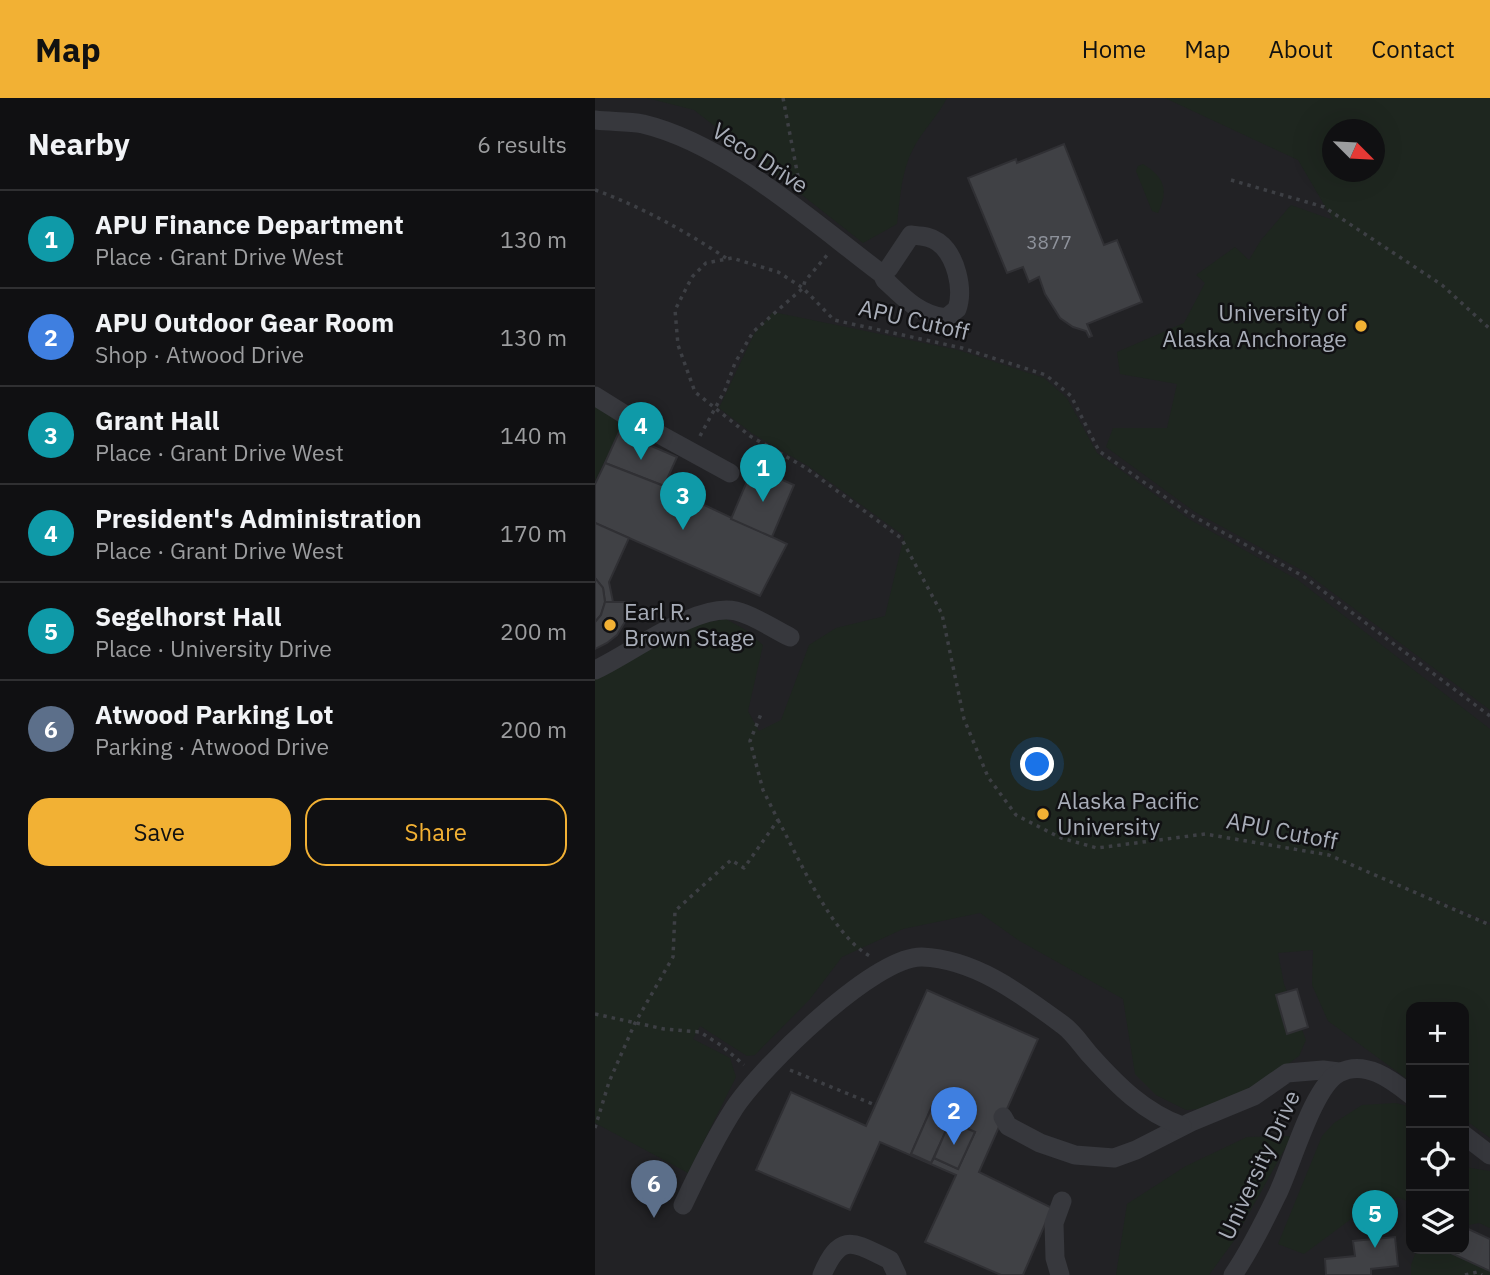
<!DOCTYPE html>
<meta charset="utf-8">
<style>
body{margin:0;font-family:"IBM Plex Sans",sans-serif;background:#19191b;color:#f1f3f6}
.controls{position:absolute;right:21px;bottom:21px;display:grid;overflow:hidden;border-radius:14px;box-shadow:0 7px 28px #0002}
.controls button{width:63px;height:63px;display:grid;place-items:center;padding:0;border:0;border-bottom:2px solid #303032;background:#101012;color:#f1f3f6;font:35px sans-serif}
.compass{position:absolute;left:727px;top:21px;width:63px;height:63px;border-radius:50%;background:#101012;box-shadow:0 7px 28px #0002;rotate:114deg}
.you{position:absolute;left:443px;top:667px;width:24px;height:24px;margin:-18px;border:5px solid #fff;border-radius:50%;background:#1a73e8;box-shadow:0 0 0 10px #1a73e833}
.badge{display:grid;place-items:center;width:46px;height:46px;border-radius:50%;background:#f2b134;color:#fff;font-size:23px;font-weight:700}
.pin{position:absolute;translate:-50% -58px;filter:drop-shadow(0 2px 4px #0008)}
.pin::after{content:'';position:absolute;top:37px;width:24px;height:21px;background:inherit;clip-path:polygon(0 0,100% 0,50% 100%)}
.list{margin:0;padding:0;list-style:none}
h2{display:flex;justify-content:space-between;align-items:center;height:91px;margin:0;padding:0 28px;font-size:30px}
h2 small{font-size:23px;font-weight:400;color:#9c9d9f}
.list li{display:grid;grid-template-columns:46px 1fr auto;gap:21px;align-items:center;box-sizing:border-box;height:98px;padding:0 28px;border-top:2px solid #303032}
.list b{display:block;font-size:26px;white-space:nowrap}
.list p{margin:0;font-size:23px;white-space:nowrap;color:#9c9d9f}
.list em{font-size:23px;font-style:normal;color:#9c9d9f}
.actions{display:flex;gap:14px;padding:21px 28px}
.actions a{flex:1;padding:16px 0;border:2px solid #f2b134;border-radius:21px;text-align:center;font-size:24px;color:#f2b134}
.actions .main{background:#f2b134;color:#111}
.icon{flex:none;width:38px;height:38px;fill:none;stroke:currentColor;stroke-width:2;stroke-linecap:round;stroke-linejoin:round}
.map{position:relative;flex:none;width:895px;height:1177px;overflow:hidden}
header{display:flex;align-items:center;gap:42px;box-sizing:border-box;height:98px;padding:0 35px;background:#f2b134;color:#111}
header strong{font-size:33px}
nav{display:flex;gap:38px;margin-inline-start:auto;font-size:24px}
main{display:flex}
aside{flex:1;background:#101012}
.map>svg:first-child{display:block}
.built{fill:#222225;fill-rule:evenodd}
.green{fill:#1e261f;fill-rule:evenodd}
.building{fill:#404145;stroke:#303034;stroke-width:2;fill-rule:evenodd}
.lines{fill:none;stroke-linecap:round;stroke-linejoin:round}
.path{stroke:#3d3f44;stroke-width:3.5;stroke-dasharray:3.5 5;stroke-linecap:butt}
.minor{stroke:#37383d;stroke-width:19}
.poi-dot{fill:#f2b134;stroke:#111113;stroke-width:2.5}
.labels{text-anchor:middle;stroke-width:5;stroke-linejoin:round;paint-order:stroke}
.number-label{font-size:19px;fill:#8e929b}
.street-label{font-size:23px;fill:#a8adb8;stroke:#111113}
.poi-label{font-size:23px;fill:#a8adb8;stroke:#111113;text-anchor:start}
</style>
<header>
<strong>Map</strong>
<nav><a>Home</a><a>Map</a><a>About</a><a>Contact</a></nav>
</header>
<main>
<aside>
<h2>Nearby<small>6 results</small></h2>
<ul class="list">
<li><span class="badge" style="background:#0f9aa8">1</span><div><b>APU Finance Department</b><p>Place · Grant Drive West</p></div><em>130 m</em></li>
<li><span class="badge" style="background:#3f7fe0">2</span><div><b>APU Outdoor Gear Room</b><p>Shop · Atwood Drive</p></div><em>130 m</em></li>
<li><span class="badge" style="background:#0f9aa8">3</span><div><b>Grant Hall</b><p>Place · Grant Drive West</p></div><em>140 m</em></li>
<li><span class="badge" style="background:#0f9aa8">4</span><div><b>President's Administration</b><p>Place · Grant Drive West</p></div><em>170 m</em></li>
<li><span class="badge" style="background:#0f9aa8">5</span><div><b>Segelhorst Hall</b><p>Place · University Drive</p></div><em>200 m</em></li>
<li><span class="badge" style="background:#5c6f8a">6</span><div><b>Atwood Parking Lot</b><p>Parking · Atwood Drive</p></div><em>200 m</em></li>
</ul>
<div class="actions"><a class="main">Save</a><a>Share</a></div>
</aside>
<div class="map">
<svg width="895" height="1177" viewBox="0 0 895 1177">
<rect width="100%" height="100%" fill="#161618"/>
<path class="built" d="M0 0H895V1177H0ZM738 32H780V74H738ZM816 909H869V1151H816Z"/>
<g class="green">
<path d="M52 0H352C343 18 327 33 318 51 306 74 305 101 302 126L268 145 99 12Z"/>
<path d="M570 0H895V612L710 474 600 414 511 349 518 330H572L582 286 525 276 522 254 589 225 610 185 601 177 640 149 654 162 666 142 696 107 738 122 703 62ZM738 32H780V74H738Z"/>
<path d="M548 66C569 79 574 91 563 115L557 113 541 73 543 68Z"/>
<path d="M178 214 363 252 449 280 472 300 502 355 594 421 703 482 895 631V825L811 788 895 827V1040L869 1021V909H816V984L733 923 717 887 718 852 683 855 689 886 711 942 704 958 680 976 616 1010 591 1012 561 997 540 976 528 901 423 842 385 815 308 831 247 859 215 901 160 957 152 958 105 928 98 941 135 960 141 979 93 1075 0 1025V580L91 528 131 521 149 531 168 547 153 613 164 633 186 622 214 547 241 530 290 518 309 438 213 368 158 336 124 310 159 236Z"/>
<path d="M0 308 22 321 24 334 0 383Z"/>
<path d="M801 1005 816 1009V1105L803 1099 771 1110 709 1156 683 1146 727 1038 739 1025 767 1007Z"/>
<path d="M697 1038 638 1144 614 1177H521L532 1106 591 1068 652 1039Z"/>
<path d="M869 1069 895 1073V1130L884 1125 869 1128Z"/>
<path d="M822 1151H858L856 1156 895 1173V1177H816V1167Z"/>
</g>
<g class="building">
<path d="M469 46 509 147 522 142 547 204 492 226 497 238 494 239 491 233 478 229 465 220 450 196 444 179 434 184 428 169 412 175 373 80 421 61 422 65Z"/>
<path d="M24 334 82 359 69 388 10 365Z"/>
<path d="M10 365 69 388 192 446 165 498 0 425V386Z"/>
<path d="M158 369 199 387 177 439 136 421Z"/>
<path d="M0 425 34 440 14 484 18 504H10L8 490 0 480Z"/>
<path d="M0 480 8 490 10 504 6 517 0 524Z"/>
<path d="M10 504H36L34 517 22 537 12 545 0 551V524L6 517Z"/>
<path d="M702 891 713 929 692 936 681 897Z"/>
<path d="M332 892 443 941 384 1074 457 1110 428 1177H406L330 1144 361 1077 285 1044 255 1112 161 1072 196 994 271 1028ZM338 1006 359 1016 355 1023 380 1034 363 1071 339 1060 336 1065 316 1056Z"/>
<path d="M338 1006 359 1016 336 1065 316 1056Z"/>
<path d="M355 1023 380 1034 363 1071 339 1060Z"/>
<path d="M869 1129 895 1141V1173L856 1155 858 1151H869Z"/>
<path d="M800 1139 803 1168 776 1171V1177H731L730 1161 760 1158 758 1143Z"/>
</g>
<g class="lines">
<g class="path">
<path d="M188 0 205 89"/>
<path d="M636 82 729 109 847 187 895 231"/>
<path d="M0 92C47 109 90 133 131 160"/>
<path d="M105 338 130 292 140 265 158 234 208 190 210 183 233 156"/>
<path d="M895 618 708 478 596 417 504 353 476 298 451 277 367 250 239 222 208 190 183 174 137 160 111 165 97 179 80 212 83 247 100 294 155 338 211 370 306 440 347 516 369 621 393 679 421 717 466 740 502 750 610 736 734 757 895 827"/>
<path d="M183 722C204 760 237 838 275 858"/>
<path d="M0 916 69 931 105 934 127 948 149 967"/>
<path d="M195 972 280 1007"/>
<path d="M0 1030 14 984 40 925 78 859 80 813 136 762 149 770 183 722 168 692 155 643 166 616"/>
<path d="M870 1177 882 1174 887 1177"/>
</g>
<g class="minor">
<path d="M0 22C15 24 33 23 48 26 132 46 219 125 287 176L290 182C308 199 324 217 351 220L362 211C369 191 361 157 343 144 335 138 326 138 316 137L294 170 287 176"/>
<path d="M0 298 40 323 135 375"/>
<path d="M0 572C37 555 102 504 141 513 159 517 178 531 195 539"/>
<path d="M408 1019 413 1028 445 1045 480 1057 519 1060 541 1052 596 1024 659 998 692 975 728 972 744 974"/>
<path d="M869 1037 895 1057"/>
<path d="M88 1107C104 1073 120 1040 140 1009 167 969 279 858 327 859 380 861 426 896 468 927 479 935 487 948 496 958 523 988 549 1014 587 1028"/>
<path d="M227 1177C246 1133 258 1144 295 1162L302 1177"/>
<path d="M465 1177 460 1160 459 1125 467 1103"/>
<path d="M638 1177C655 1152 669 1124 682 1097 696 1069 718 988 744 975 770 961 797 982 816 997"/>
</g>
</g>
<g class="poi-dot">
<circle cx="766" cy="228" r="7"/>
<circle cx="15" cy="527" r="7"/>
<circle cx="448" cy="716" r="7"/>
</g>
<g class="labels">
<g class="number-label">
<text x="454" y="151">3877</text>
</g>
<g class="street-label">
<text transform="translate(165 60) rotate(33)" y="8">Veco Drive</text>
<text transform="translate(319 222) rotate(13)" y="8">APU Cutoff</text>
<text transform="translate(687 733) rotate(11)" y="8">APU Cutoff</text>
<text transform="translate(664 1067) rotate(-65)" y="8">University Drive</text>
</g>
<g class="poi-label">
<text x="752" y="223" text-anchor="end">University of<tspan x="752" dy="26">Alaska Anchorage</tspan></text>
<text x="29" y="522">Earl R.<tspan x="29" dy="26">Brown Stage</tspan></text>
<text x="462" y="711">Alaska Pacific<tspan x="462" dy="26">University</tspan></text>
</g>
</g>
</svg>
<div class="controls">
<button>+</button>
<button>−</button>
<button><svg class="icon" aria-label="locate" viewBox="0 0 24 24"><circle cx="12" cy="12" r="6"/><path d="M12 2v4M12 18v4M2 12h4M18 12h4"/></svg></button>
<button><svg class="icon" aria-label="layers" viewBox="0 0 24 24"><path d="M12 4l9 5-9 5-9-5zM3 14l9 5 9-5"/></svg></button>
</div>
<svg class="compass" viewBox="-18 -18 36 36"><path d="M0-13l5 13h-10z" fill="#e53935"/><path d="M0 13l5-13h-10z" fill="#9c9d9f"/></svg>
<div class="you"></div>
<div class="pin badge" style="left:168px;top:404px;background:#0f9aa8">1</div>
<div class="pin badge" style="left:359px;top:1047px;background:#3f7fe0">2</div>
<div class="pin badge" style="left:88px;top:432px;background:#0f9aa8">3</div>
<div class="pin badge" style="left:46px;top:362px;background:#0f9aa8">4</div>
<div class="pin badge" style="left:780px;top:1150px;background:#0f9aa8">5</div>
<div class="pin badge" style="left:59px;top:1120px;background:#5c6f8a">6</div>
</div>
</main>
